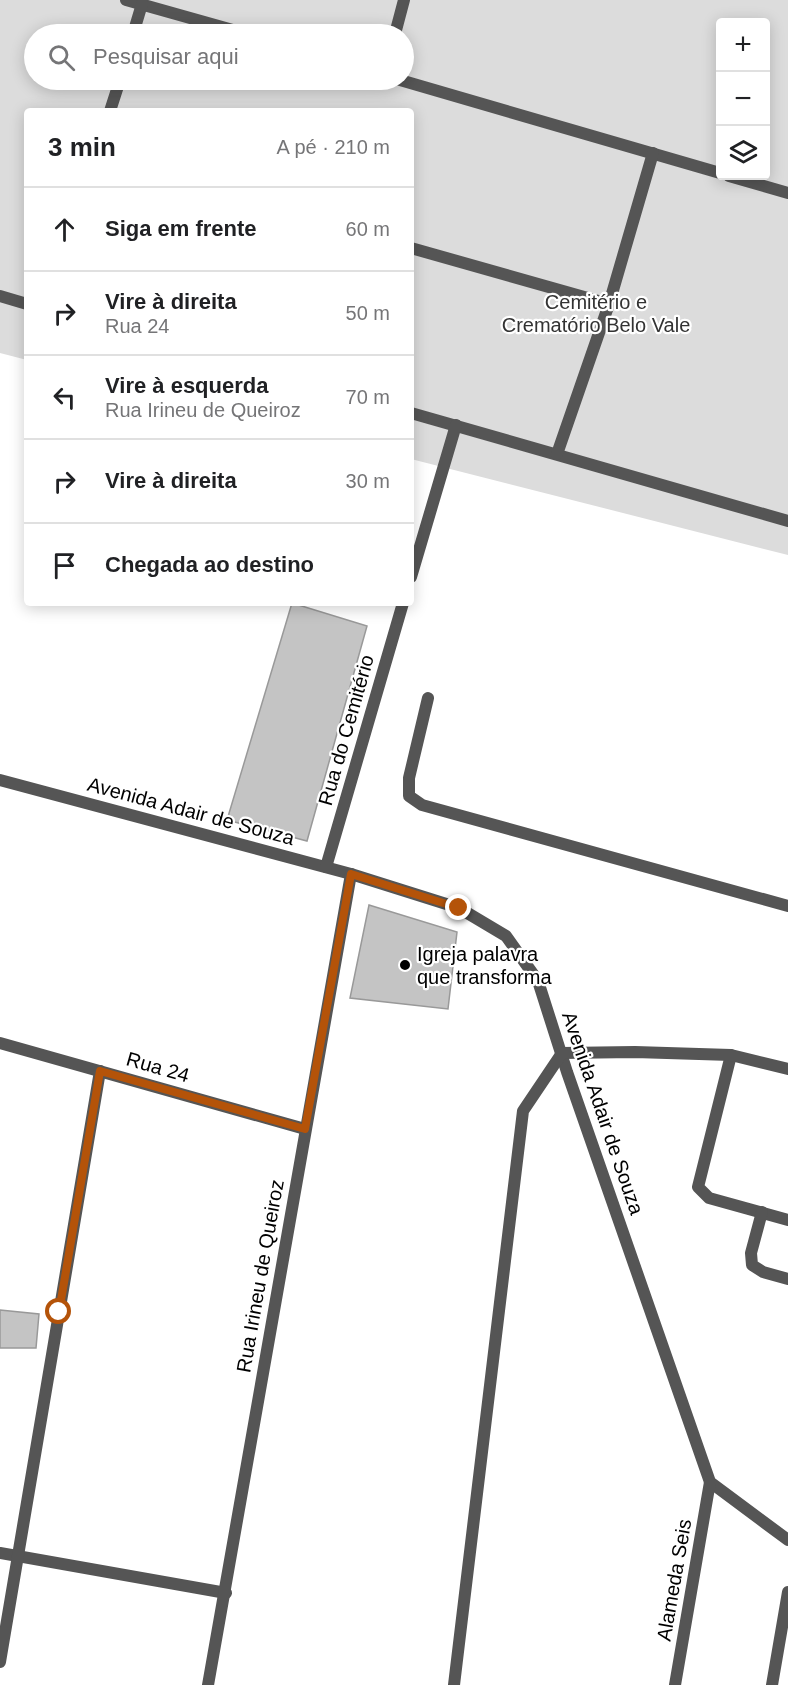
<!DOCTYPE html>
<html lang="pt">
<meta charset="utf-8">
<style>
body{margin:0;font-family:Arial,sans-serif;background:#f2f2f2;color:#202124}
.controls{position:absolute;right:18px;top:18px;display:grid;overflow:hidden;border-radius:6px;box-shadow:0 3px 15px #0003}
.controls button{width:54px;height:54px;display:grid;place-items:center;padding:0;border:0;border-bottom:2px solid #e0e0e0;background:#fff;color:#202124;font:30px sans-serif}
.stop{position:absolute;width:18px;height:18px;margin:-14px;border:4px solid #b45309;border-radius:50%;background:#fff}
.stop.end{background:#b45309;border-color:#fff;box-shadow:0 2px 6px #0008}
.list{margin:0;padding:0;list-style:none}
h2{display:flex;justify-content:space-between;align-items:center;height:78px;margin:0;padding:0 24px;font-size:26px}
h2 small{font-size:20px;font-weight:400;color:#757577}
.list li{display:grid;grid-template-columns:39px 1fr auto;gap:18px;align-items:center;box-sizing:border-box;height:84px;padding:0 24px;border-top:2px solid #e0e0e0}
.list b{display:block;font-size:22px;white-space:nowrap}
.list p{margin:0;font-size:20px;white-space:nowrap;color:#757577}
.list em{font-size:20px;font-style:normal;color:#757577}
.icon{flex:none;width:33px;height:33px;fill:none;stroke:currentColor;stroke-width:2;stroke-linecap:round;stroke-linejoin:round}
.map{position:relative;flex:none;width:788px;height:1685px;overflow:hidden}
.search{position:absolute;background:#fff;box-shadow:0 3px 15px #0003;left:24px;top:24px;width:390px;height:66px;display:flex;align-items:center;gap:15px;box-sizing:border-box;padding:0 21px;border-radius:33px;color:#757577;font-size:22px}
.panel{position:absolute;background:#fff;box-shadow:0 3px 15px #0003;left:24px;top:108px;width:390px;height:498px;border-radius:6px}
.map>svg:first-child{display:block}
.green{fill:#dcdcdc;fill-rule:evenodd}
.building{fill:#c4c4c4;stroke:#999;stroke-width:1.5}
.lines{fill:none;stroke-linecap:round;stroke-linejoin:round}
.service{stroke:#555;stroke-width:12}
.minor{stroke:#555;stroke-width:12}
.route{stroke:#b45309;stroke-width:8}
.poi-dot{fill:#000;stroke:#fff;stroke-width:2}
.labels{text-anchor:middle;stroke-width:4.5;stroke-linejoin:round;paint-order:stroke}
.park-label{font-size:20px;fill:#333;stroke:#fff}
.street-label{font-size:20px;fill:#000;stroke:#fff}
.poi-label{font-size:20px;fill:#000;stroke:#fff;text-anchor:start}
</style>
<div class="map">
<svg width="788" height="1685" viewBox="0 0 788 1685">
<rect width="100%" height="100%" fill="#fff"/>
<path class="green" d="M0 0H788V555L411 459V111H27V360L0 353ZM720 22H766V176H720ZM34 34H404V80H34Z"/>
<g class="building">
<path d="M292 603 367 626 307 841 227 820Z"/>
<path d="M369 905 457 932 448 1009 350 998Z"/>
<path d="M0 1310 39 1314 36 1348H0Z"/>
</g>
<g class="lines">
<g class="service">
<path d="M126 0 247 34"/>
<path d="M133 34 142 4"/>
<path d="M395 34 404 0"/>
<path d="M400 80 720 173"/>
<path d="M110 111 120 80"/>
<path d="M729 176 788 193"/>
<path d="M411 248 609 304"/>
<path d="M0 296 27 304"/>
<path d="M411 413 788 521"/>
<path d="M557 454 609 304 653 153"/>
</g>
<g class="minor">
<path d="M411 577 456 425"/>
<path d="M428 698 409 778V796L422 805 788 906"/>
<path d="M0 780 351 874 459 908 506 936 538 981 567 1072 710 1482 788 1540"/>
<path d="M326 867 403 603"/>
<path d="M0 1043 305 1129"/>
<path d="M731 1055 698 1187 709 1198 788 1220"/>
<path d="M762 1212 751 1253 752 1265 763 1272 788 1279"/>
<path d="M0 1553 226 1593"/>
<path d="M0 1662 100 1071"/>
<path d="M208 1685 351 874"/>
<path d="M454 1685 523 1111 562 1053 635 1052 731 1055 788 1069"/>
<path d="M675 1685 710 1482"/>
<path d="M772 1685 788 1592"/>
</g>
</g>
<g class="lines">
<path class="route" d="M59 1312 100 1071 305 1129 351 874 459 908"/>
</g>
<circle class="poi-dot" cx="405" cy="965" r="6"/>
<g class="labels">
<g class="park-label">
<text x="596" y="309">Cemitério e<tspan x="596" dy="23">Crematório Belo Vale</tspan></text>
</g>
<g class="street-label">
<text transform="translate(346 730) rotate(-74)" y="7">Rua do Cemitério</text>
<text transform="translate(191 811) rotate(15)" y="7">Avenida Adair de Souza</text>
<text transform="translate(158 1067) rotate(16)" y="7">Rua 24</text>
<text transform="translate(603 1113) rotate(71)" y="7">Avenida Adair de Souza</text>
<text transform="translate(260 1276) rotate(-80)" y="7">Rua Irineu de Queiroz</text>
<text transform="translate(674 1580) rotate(-80)" y="7">Alameda Seis</text>
</g>
<g class="poi-label">
<text x="417" y="961">Igreja palavra<tspan x="417" dy="23">que transforma</tspan></text>
</g>
</g>
</svg>
<div class="controls">
<button>+</button>
<button>−</button>
<button><svg class="icon" aria-label="layers" viewBox="0 0 24 24"><path d="M12 4l9 5-9 5-9-5zM3 14l9 5 9-5"/></svg></button>
</div>
<div class="stop" style="left:59px;top:1312px"></div>
<div class="stop end" style="left:459px;top:908px"></div>
<div class="search"><svg class="icon" aria-label="search" viewBox="0 0 24 24"><circle cx="10" cy="10" r="6"/><path d="M15 15l6 6"/></svg>Pesquisar aqui</div>
<section class="panel">
<h2>3 min<small>A pé · 210 m</small></h2>
<ul class="list">
<li><svg class="icon" aria-label="ahead" viewBox="0 0 24 24"><path d="M12 20V5M6 11l6-6 6 6"/></svg><div><b>Siga em frente</b></div><em>60 m</em></li>
<li><svg class="icon" aria-label="right" viewBox="0 0 24 24"><path d="M7 20v-9h11M14 6l5 5-5 5"/></svg><div><b>Vire à direita</b><p>Rua 24</p></div><em>50 m</em></li>
<li><svg class="icon" aria-label="left" viewBox="0 0 24 24"><path d="M17 20v-9H6M10 6l-5 5 5 5"/></svg><div><b>Vire à esquerda</b><p>Rua Irineu de Queiroz</p></div><em>70 m</em></li>
<li><svg class="icon" aria-label="right" viewBox="0 0 24 24"><path d="M7 20v-9h11M14 6l5 5-5 5"/></svg><div><b>Vire à direita</b></div><em>30 m</em></li>
<li><svg class="icon" aria-label="arrive" viewBox="0 0 24 24"><path d="M6 21V4h12l-3 4 3 4H6"/></svg><div><b>Chegada ao destino</b></div></li>
</ul>
</section>
</div>
